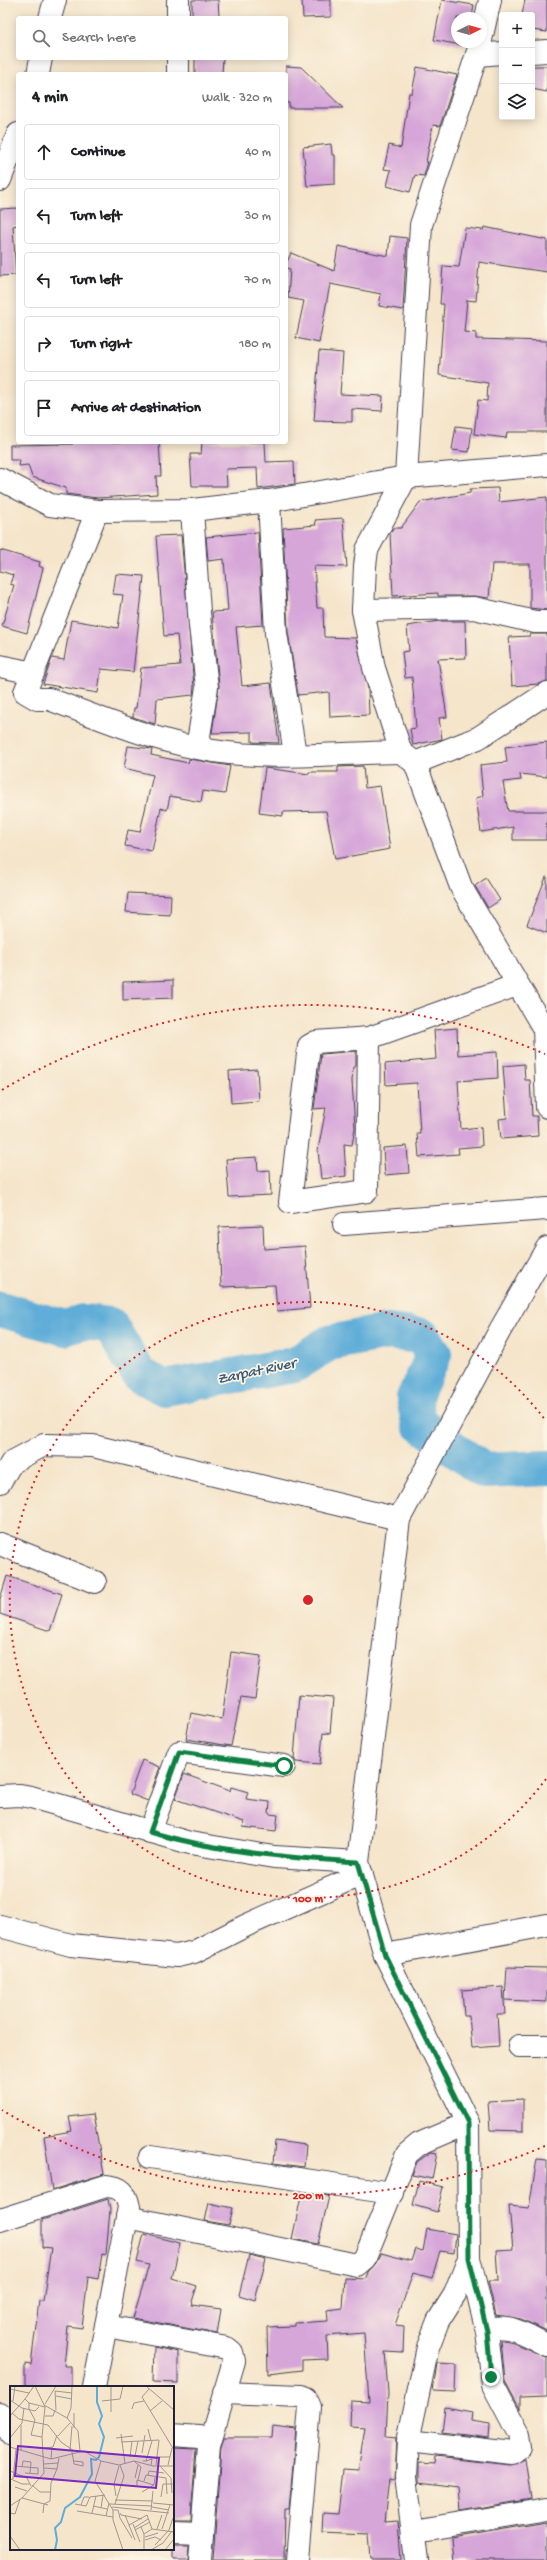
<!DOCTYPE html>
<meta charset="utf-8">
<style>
body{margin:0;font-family:"Gochi Hand",sans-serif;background:#f6f6f6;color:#202124}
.controls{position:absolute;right:12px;top:12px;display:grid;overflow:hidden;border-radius:4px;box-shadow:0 2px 10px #0003}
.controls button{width:36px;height:36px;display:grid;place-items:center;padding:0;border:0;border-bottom:1px solid #e0e0e0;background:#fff;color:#202124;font:20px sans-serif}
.compass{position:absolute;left:451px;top:12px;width:36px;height:36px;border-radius:50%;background:#fff;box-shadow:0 2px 10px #0003;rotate:85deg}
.stop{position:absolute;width:12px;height:12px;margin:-9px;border:3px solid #0b8043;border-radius:50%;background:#fff}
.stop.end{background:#0b8043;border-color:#fff;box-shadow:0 1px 4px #0008}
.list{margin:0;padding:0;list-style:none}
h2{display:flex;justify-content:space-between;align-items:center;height:52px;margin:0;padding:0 16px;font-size:17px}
h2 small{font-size:13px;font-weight:400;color:#757577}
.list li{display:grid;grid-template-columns:26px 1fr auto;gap:12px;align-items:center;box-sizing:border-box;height:56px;margin:0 8px 8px;padding:0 8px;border:1px solid #e0e0e0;border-radius:4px}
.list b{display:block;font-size:15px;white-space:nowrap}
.list em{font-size:13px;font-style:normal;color:#757577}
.icon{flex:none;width:22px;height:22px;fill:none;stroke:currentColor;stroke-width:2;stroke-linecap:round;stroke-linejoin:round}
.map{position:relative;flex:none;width:547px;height:2560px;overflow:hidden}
.search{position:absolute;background:#fff;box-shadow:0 2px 10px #0003;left:16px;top:16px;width:272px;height:44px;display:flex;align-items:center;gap:10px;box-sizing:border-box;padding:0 14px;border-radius:4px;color:#757577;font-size:15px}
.panel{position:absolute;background:#fff;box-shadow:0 2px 10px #0003;left:16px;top:72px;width:272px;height:372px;border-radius:4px}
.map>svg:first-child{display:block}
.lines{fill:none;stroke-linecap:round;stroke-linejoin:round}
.river{stroke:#5eadd8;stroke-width:36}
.building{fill:#d6a6d9}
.minor-casing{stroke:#423f51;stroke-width:24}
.minor{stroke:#fff;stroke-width:22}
.route{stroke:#0b8043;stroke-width:5}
.ring{fill:none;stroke:#d62828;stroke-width:2;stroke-dasharray:2 4}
.labels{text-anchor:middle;stroke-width:3.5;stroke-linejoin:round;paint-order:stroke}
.water-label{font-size:15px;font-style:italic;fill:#3a5a7a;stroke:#fcf5e5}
.inset-river{fill:none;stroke:#5eadd8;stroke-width:2}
.inset-road{fill:none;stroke:#a19791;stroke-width:1}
.view{fill:#7b2cbf;fill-opacity:0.15;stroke:#7b2cbf;stroke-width:2}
.inset-edge{fill:none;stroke:#22223b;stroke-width:2}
.centre{fill:#d62828;stroke:#fcf5e5;stroke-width:2}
.ring-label{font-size:12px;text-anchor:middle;font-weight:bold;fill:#d62828;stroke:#fcf5e5;stroke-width:3.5;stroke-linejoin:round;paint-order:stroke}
</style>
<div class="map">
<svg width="547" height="2560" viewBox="0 0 547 2560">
<rect width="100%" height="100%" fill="#fcf5e5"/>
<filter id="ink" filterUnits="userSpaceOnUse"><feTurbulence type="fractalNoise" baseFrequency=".025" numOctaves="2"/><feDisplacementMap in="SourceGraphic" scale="8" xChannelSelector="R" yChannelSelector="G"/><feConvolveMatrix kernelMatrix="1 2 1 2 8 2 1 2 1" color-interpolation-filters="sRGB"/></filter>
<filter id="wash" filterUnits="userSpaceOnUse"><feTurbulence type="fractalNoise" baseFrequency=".012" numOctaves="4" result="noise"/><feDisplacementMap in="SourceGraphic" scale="16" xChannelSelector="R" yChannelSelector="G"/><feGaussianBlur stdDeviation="0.9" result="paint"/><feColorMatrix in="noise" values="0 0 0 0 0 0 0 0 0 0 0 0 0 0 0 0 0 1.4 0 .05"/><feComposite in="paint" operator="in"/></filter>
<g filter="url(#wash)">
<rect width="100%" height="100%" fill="#f5e5cb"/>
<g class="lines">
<path class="river" d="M0 1309 65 1328 83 1322 110 1325 139 1374 164 1388 294 1365 329 1343 387 1332 422 1336 434 1354 414 1398 419 1423 484 1471 547 1468"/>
</g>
<g id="blocks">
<g class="building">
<path d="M192 0H218L219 16H192Z"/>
<path d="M302 0H331V17L303 18Z"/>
<path d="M442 0 474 5 472 18H457V42H467L466 46 434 40Z"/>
<path d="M525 0H547V32L532 30V15H522Z"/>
<path d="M195 58H223L222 74H195Z"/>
<path d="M286 66 301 67 343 108H289V103H286Z"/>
<path d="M532 66H547V92L532 89Z"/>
<path d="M417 67 457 75 440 126 433 125 426 162H428L424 176 415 175 410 192 387 186 391 170 384 169 389 145 401 148 409 93H412Z"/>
<path d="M331 144 332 155H335V184L307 186 303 147Z"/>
<path d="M18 208V225L13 226 16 275 0 276V209Z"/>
<path d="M484 227 547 240V272L479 262 476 301 467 300 464 332 476 333V339L547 341V432H507L506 438 474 434 478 400 487 401 488 383 439 375 444 304H440L443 266 459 267 465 228 483 230Z"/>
<path d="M390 236 407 238 403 310 379 306 381 294 330 284 319 343 296 338 304 301 288 298 290 269 286 268V264L291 253 334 271 338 246 388 256Z"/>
<path d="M319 351 343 353 340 394 383 396 382 411 352 409V422L314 421Z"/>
<path d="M456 426 472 428 469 452 452 450Z"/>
<path d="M72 442H159L161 476H156L157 494 98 498 66 494V488L32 477 28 465 19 466 20 460H10V445L73 444Z"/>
<path d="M202 442H265L266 462 294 461 295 484 258 489 257 468 226 469 227 486H192L190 454H201Z"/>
<path d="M498 488 499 502 547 497V610L530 608V564H492L489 598 474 596H438V593L393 596 390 533 393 528H401L420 502 470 493V489Z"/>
<path d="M343 518 347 567 314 566 317 608H323L324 637 356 638 368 689 369 715 330 717 329 692 298 695 288 632 283 528 316 525 315 520Z"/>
<path d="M258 532 263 625 236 627 242 686 271 683 279 743 252 742V732L212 733 219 686 212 612 228 611 224 559 208 561 206 537Z"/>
<path d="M181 535 194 687 193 695 157 699 155 724 133 717 134 708H136L141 668 180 665 177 635 164 636 156 536Z"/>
<path d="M0 550 40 562 39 566 43 568 27 633 2 626 14 585 10 584 13 575 0 571Z"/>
<path d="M116 574 144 576 133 672 101 669 98 693 43 684 52 658 64 660 71 620 118 628 123 595 113 594Z"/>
<path d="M440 621H465L466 658 438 659 447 717 439 718 442 739 413 745 410 729 416 728 412 677 405 678 402 652 409 651 407 626Z"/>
<path d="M530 634H547V681L538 684 512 686 509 637 530 636Z"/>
<path d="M547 742V777L520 774 521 780 503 782 508 811H547L546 840H513V827L481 832 476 798 483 796 480 765 507 762 505 747Z"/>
<path d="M128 746 152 749 151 755 188 763 189 759 230 766 225 794 203 791 201 802 170 796 167 810 161 808 152 851 125 846 128 830 140 832 153 775 124 768Z"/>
<path d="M363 766 365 788 380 786 390 849 335 859 326 811 283 812V816L259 813 265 768 309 774V772H338V767Z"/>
<path d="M546 877H547V933L527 925Z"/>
<path d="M486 878 500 900 488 908 475 886Z"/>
<path d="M128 893 171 895 170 915 126 912Z"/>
<path d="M173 980V998L123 1000V982Z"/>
<path d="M457 1028 458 1055 497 1052 498 1078 458 1081 461 1129 481 1127 482 1146 458 1148 459 1154 419 1157 417 1133H420L417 1083 386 1085 385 1064 436 1059 434 1030Z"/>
<path d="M356 1051V1066L353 1067 352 1081 355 1128 352 1145 344 1144 346 1176 321 1179 318 1150 326 1108 314 1109 321 1054Z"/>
<path d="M524 1064 525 1080H530L532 1116H537L538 1136 501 1139 499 1119 507 1118 503 1066Z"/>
<path d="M257 1069 259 1101 231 1103 229 1071Z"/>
<path d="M407 1146 409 1173 385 1175 383 1148Z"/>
<path d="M257 1157 258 1171 270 1170 271 1195 229 1197 226 1159Z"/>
<path d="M263 1225 264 1249 305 1246 310 1308 277 1311 275 1285 221 1287 219 1227Z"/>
<path d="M7 1576 62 1594 50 1631 0 1614V1599Z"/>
<path d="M231 1652 261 1656 255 1699 241 1697 231 1746 186 1739 191 1713 222 1719Z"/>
<path d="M299 1695 333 1698 330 1734 323 1733 320 1764 296 1762 294 1758Z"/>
<path d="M142 1760 160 1767 148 1801 130 1794Z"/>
<path d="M184 1774 230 1791 231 1787 248 1792 246 1799 270 1802 269 1814 278 1815 276 1831 243 1827 244 1822 175 1799Z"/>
<path d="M507 1967 547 1968V2002L505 2000Z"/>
<path d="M503 1987 505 2014H497L499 2046 472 2048 469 2016H464L462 1990Z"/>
<path d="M523 2099V2131L490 2130 488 2101Z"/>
<path d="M93 2114 104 2174 52 2190 44 2136 72 2131 69 2117Z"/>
<path d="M275 2141 306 2145 304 2167 273 2163Z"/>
<path d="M431 2152 437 2153 432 2179 412 2175 417 2162Z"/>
<path d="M537 2159 547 2160V2331L521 2319 496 2315 488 2281H498L496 2250 513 2249 509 2206 529 2208Z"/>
<path d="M419 2181 443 2187 437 2212 413 2205Z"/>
<path d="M302 2192 329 2196 318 2244 292 2239Z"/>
<path d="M108 2199 110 2210 106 2255 102 2254 98 2279 88 2277 82 2328 68 2326 64 2366H71V2387H25V2364L31 2365 39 2301H43L51 2248 42 2247V2220Z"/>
<path d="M209 2203 233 2208 229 2225 205 2221Z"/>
<path d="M427 2229 456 2234 454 2253 440 2251 432 2278 413 2273 395 2325 404 2326 403 2353 385 2352 388 2393 386 2437 396 2438 394 2481 389 2480 384 2522 398 2521 401 2560H370L368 2534 322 2532 323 2513 338 2514 343 2469 358 2470 365 2427 350 2426 351 2401 369 2402 364 2333 327 2336 328 2359 302 2360V2370L268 2374 267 2327 295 2326V2323L328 2321 327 2310 343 2308 345 2278 366 2279 368 2272 376 2263 381 2253 411 2261 415 2249 423 2251Z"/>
<path d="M144 2234 180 2243 172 2278 197 2286 191 2305 221 2309 217 2334 133 2318 149 2265 137 2262Z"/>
<path d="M249 2255 266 2259 255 2300 239 2295Z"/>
<path d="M501 2340 513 2343 547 2357V2396L520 2397V2409L505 2381Z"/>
<path d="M154 2347 178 2352V2383L153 2382Z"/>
<path d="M437 2363 456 2364 455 2392 433 2391Z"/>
<path d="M445 2407 472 2412 471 2421 490 2424 489 2438 442 2432Z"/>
<path d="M273 2426 296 2429 289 2510H285L284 2560H213L221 2447 224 2437H272Z"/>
<path d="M173 2448 196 2449 191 2520H173Z"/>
<path d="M435 2457 511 2465 525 2459 531 2499 461 2511 459 2487 419 2482V2463L434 2464Z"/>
<path d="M547 2522V2560H453L451 2538Z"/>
<path d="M173 2545H189L188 2560H173Z"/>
</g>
</g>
</g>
<g filter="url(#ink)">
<use href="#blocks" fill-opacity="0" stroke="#423f51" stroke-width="1"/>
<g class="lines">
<defs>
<g id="minor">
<path d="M178 0V18"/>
<path d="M50 18 55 0"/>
<path d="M481 40 490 0"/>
<path d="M481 42 421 225 406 477 367 550 365 566 363 610 374 668 401 752 415 763 461 887 544 1029 547 1107"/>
<path d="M532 52 547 51"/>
<path d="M478 55 502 53"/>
<path d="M178 58V74"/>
<path d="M38 74 41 58"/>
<path d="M0 180 18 134"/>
<path d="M0 479 50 505 97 511 192 510 269 501 406 477 547 465"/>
<path d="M269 501 276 633 295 754"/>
<path d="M192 510 200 626 207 687 197 748"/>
<path d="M363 610 474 608 535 622H547"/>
<path d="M0 666 33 673 25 692 37 699H49C97 717 147 738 197 748 263 762 334 753 401 752"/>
<path d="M33 673 97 511"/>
<path d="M415 763 478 738 547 693"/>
<path d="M369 1038 367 1191 290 1202 309 1046 316 1042 369 1038 517 985"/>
<path d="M344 1224 547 1209"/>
<path d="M0 1482 12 1462 44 1445 93 1446 399 1519"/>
<path d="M0 1544 95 1582"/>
<path d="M0 1796 20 1795 31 1797 190 1843 274 1857 358 1862"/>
<path d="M150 1832 179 1752 284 1766"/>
<path d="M0 1926 71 1945 177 1956 194 1952 247 1925 362 1874"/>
<path d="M385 1955 547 1925"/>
<path d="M519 2046H547"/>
<path d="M150 2157 392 2193"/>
<path d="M127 2217 357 2265 365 2258 407 2154 419 2144 468 2123"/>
<path d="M0 2220 106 2186C121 2187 126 2192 129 2207L94 2387"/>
<path d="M469 2258 487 2331C506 2320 529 2337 547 2345"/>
<path d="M106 2326 227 2348 232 2352 234 2361 209 2445 200 2560"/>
<path d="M224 2393 301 2396 306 2398 310 2407 297 2560"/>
<path d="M0 2414 11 2434"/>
<path d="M173 2435 211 2438"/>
<path d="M408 2441 512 2453 521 2446 519 2434 493 2385 487 2331"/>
<path d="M414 2531 547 2509"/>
<path d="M173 2532 202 2533"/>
<path d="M416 2560 406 2476 408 2441 428 2347 438 2321 455 2294 469 2258 468 2123 385 1955 358 1862 399 1519 499 1332 547 1248"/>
</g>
</defs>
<use href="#minor" class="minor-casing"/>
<use href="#minor" class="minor"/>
</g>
</g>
<g class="lines" filter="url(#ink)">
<path class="route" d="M284 1766 179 1752 150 1832C218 1852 288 1858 358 1862L385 1955 468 2123 469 2258 487 2331 491 2377"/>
</g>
<g class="ring">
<path d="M546 1779A298 298 0 1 1 546 1421"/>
<path d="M545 2146A595 595 0 0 1 2 2110M2 1090A595 595 0 0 1 545 1054"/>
</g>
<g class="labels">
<g class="water-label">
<text transform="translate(256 1370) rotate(-12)" y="5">Zarpat River</text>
</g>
</g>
<g transform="translate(10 2386)">
<rect width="164" height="164" fill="#f5e5cb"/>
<path class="inset-river" d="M45 164 47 154 45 142 51 136 55 122 70 111 82 88 81 73 86 74 89 71 94 51 89 38 92 30 87 16V0"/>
<path class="inset-road" d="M24 0 15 13 19 17 35 21M62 0 61 22 57 32 68 45 70 65M136 0 164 24M0 3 19 7M139 3 132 11 164 64M45 5 46 24M45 5 62 7M46 10 62 13M0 14 12 22 25 25 29 21M3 15 5 0M92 15 110 13 113 0M19 17V23L25 34 21 49 32 51M35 18 46 0M34 19 57 32M122 23 124 17 134 15M140 25 152 15M101 26V0M2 27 9 33 38 39 51 56 64 65M64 27V42M0 30 15 13M35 30H43L45 24M138 43 141 55M111 48 115 78M48 50 60 37M0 52 12 37 14 22M106 52 123 50M111 56 149 54 146 79M0 61 41 73 74 65 91 75 109 79 124 75 143 80H164M34 62 43 61 47 49M11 64V39M60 64 62 40M62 66 64 78 73 80V76L64 75M132 67 135 49M120 69 125 70 128 55M120 71 122 55M146 71H160M41 73 42 61M91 75 85 95 103 124V134L113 164M124 75 131 81 128 94M133 75H136L142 55M136 75 142 73 141 79M34 78 48 77M158 79 162 62M4 80 28 82V88L15 87M150 80 161 92 162 107M12 81 13 75 21 76 20 87M34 82 47 83M0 85 17 92 21 100M138 89 139 85 154 87M125 92 128 79M0 94 3 93 6 63M3 94 12 98H19M134 95 136 89 156 92 157 108M22 99 30 106H41M5 101 17 105M127 101V94L144 99M132 106 144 99 145 91M106 110 104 98 109 80M151 111 153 98H164M12 112 38 119M105 114 143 115M143 117 164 119M65 118 76 120 80 111 95 109M100 118 142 120M105 118 114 90 110 79M71 119 74 111H79M0 120 12 112 34 87 32 51 35 21 25 0M83 120 97 123M102 121 159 127M142 121 159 124M91 122 93 109M103 124H108L110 132 122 152M141 124 143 105M67 125 103 131M0 127 5 128 10 113M33 127 34 118 40 115 41 97 47 83 49 72M82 127 86 110M110 127 111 129 132 133M115 129 125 154M96 130 99 117M123 138 130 156M119 139 137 129 142 143 164 146M131 141 134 148 142 143M124 142 138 133M147 143 152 129M152 143 160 119M125 144 140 136M134 148V164M0 150 10 164M135 151 148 147M135 154 145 151 151 154M145 159 159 144 163 132M141 164 153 157 162 145M155 164 164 153"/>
<path class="view" d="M8 60 149 72 146 102 5 90Z"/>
<rect width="164" height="164" class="inset-edge"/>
</g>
<circle cx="308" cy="1600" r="6" class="centre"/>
<g class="ring-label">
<text x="308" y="1902">100 m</text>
<text x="308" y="2199">200 m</text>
</g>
</svg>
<div class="controls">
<button>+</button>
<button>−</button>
<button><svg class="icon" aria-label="layers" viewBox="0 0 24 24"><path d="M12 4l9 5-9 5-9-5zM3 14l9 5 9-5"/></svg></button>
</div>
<svg class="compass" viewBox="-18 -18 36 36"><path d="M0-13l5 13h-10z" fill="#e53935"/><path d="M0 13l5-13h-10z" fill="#757577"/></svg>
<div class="stop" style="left:284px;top:1766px"></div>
<div class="stop end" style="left:491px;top:2377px"></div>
<div class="search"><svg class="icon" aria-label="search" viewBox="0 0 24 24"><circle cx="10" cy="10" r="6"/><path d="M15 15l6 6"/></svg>Search here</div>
<section class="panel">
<h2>4 min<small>Walk · 320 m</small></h2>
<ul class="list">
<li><svg class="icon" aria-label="ahead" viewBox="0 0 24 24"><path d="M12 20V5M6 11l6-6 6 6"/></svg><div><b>Continue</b></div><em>40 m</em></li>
<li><svg class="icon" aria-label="left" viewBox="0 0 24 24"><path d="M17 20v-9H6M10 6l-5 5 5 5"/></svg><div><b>Turn left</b></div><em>30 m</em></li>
<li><svg class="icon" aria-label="left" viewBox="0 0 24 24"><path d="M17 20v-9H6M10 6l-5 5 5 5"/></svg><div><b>Turn left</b></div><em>70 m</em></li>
<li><svg class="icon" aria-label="right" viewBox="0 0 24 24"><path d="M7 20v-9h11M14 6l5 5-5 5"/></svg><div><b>Turn right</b></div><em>180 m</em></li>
<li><svg class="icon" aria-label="arrive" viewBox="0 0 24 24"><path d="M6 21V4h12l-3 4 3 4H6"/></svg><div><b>Arrive at destination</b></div></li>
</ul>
</section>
</div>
